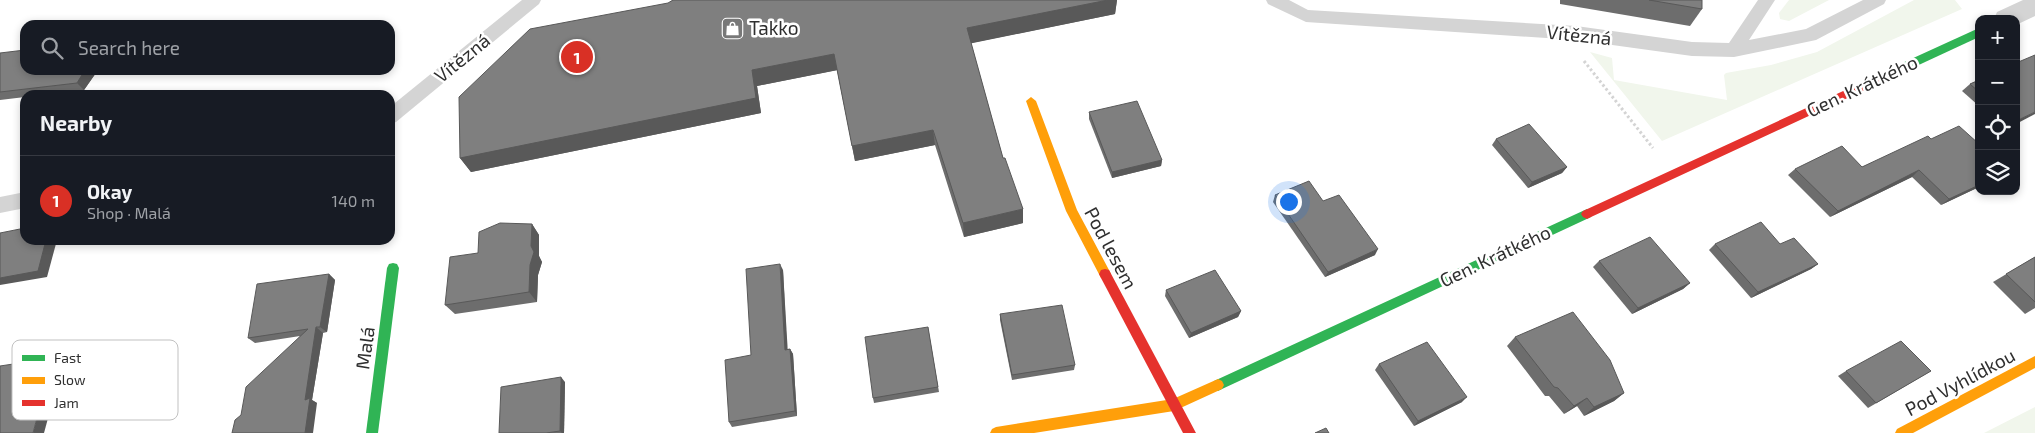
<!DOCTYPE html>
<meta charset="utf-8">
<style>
body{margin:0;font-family:"Exo 2",sans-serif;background:#20242c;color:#f1f3f6}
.controls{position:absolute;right:15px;top:15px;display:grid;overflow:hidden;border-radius:10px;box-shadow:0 2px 8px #0003}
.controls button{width:45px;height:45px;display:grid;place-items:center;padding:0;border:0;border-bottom:1px solid #363941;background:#171b24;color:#f1f3f6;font:25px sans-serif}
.you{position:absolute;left:1288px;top:201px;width:18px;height:18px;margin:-12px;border:4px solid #fff;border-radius:50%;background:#1a73e8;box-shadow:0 0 0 8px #1a73e833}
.badge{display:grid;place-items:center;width:32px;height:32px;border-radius:50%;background:#d93025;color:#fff;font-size:16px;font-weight:700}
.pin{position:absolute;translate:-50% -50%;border:2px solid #fff;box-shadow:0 1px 5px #0006}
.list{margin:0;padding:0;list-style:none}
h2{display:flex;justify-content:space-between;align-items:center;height:65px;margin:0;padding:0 20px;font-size:21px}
h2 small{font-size:16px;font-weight:400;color:#9ea1a6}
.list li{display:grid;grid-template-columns:32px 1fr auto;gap:15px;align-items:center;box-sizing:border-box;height:90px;padding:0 20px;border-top:1px solid #363941}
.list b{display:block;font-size:19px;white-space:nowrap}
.list p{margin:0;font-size:16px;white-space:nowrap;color:#9ea1a6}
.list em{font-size:16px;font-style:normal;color:#9ea1a6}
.icon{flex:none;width:28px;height:28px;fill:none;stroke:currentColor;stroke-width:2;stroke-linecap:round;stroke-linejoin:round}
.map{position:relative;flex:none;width:2035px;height:433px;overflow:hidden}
.search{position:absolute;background:#171b24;box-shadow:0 2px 8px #0003;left:20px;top:20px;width:375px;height:55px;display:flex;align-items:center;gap:12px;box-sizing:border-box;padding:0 18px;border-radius:15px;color:#9ea1a6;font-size:19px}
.panel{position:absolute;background:#171b24;box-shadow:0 2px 8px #0003;left:20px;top:90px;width:375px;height:155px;border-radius:15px}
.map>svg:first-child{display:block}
.green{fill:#f1f6ec}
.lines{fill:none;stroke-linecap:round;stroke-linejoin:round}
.path{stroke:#d4d4d4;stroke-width:3;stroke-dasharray:2.5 2.5;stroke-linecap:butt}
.lane{fill:#d4d4d4;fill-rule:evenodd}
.street{fill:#d4d4d4;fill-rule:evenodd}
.fast{fill:#30b455;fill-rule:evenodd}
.slow{fill:#ff9f0a;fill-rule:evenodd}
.jam{fill:#e5322d;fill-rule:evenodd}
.wall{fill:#6d6d6d}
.shaded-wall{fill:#595959}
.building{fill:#7f7f7f;stroke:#595959}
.labels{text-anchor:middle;stroke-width:5;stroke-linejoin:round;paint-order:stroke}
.poi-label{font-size:19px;fill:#2f2f2f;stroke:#fff;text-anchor:start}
.street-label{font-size:19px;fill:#2f2f2f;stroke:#fff}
.key{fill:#fff;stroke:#c1c1c1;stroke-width:1}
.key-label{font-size:14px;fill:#2f2f2f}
</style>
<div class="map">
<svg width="2035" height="433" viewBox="0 0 2035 433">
<rect width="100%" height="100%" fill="#fff"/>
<g class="green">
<path d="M1789 0H1829L1789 21 1780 19 1779 13Z"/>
<path d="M1914 0H1955L1962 9 1662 141 1590 52 1612 58 1614 80 1727 100 1724 75 1726 73 1771 65 1817 52Z"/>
<path d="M2035 407V433H1984Z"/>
</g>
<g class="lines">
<path class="path" d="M1584 61 1653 148"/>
<g class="lane">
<path d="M522 0H541L539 4 396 122 390 124V107Z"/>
<path d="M1266 0H1289L1308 10 1576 26 1692 42 1729 43 1758 0H1775L1749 40 1806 29 1863 0H1886L1884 4 1816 40 1734 57 1692 56 1576 40 1306 22 1268 4Z"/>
<path d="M25 192V208L0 213V197Z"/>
</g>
<path class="street" d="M2023 0H2035V16L2016 25V19H1994L1997 12Z"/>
<g class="fast">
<path d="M1979 28V37L1895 76H1887L1886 73 1887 70Z"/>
<path d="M1587 209 1591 211 1593 214 1591 217 1222 389 1218 391 1214 389 1212 385 1214 381Z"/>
<path d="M393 263 397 264 399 268 378 433H366L387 268 389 264Z"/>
</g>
<g class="slow">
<path d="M1031 97 1036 101 1077 210 1109 270 1111 274 1109 278 1105 279 1101 278 1066 211 1026 101Z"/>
<path d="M2035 356V368L1913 433H1895L1897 429Z"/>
<path d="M1218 379 1222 381 1224 385 1222 389 1174 411 1034 433H990L992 429 996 427 1173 399Z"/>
</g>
<g class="jam">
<path d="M1891 69 1895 70 1896 73 1895 76 1591 217 1587 219 1583 217 1581 214 1583 211Z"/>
<path d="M1105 269 1109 270 1196 433H1183L1101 278 1099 274 1101 270Z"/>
</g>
</g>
<g class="wall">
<path d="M673 0H1117L1115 14 971 43 1003 158 1023 209V223L964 237 935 145 855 161 837 70 757 86 761 113 471 172 460 158Z"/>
<path d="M1560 0H1702V9L1690 26 1560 4Z"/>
<path d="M0 53 25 70H98L84 90 41 95H25V97L0 100Z"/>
<path d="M1979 80V106L1962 91 1970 84Z"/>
<path d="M1089 112 1162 160 1161 166 1112 178 1089 119Z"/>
<path d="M1496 139 1567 167 1562 173 1528 188 1492 145Z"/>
<path d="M1931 139 1979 144V187L1941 205 1912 177 1830 217 1788 175 1795 169 1862 167Z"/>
<path d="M1275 195 1375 255 1325 277 1273 202Z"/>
<path d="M532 224 539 235V256L542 262 538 275 537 302 455 314 445 305 478 253Z"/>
<path d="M1715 244H1780L1818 264 1811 269 1751 298 1709 250Z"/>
<path d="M2035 257V308L2025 314 1993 282Z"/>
<path d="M1599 261 1690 283 1683 289 1632 314 1593 267Z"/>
<path d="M783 270 787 349H790L793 354 797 416 732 427 729 422 751 355Z"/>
<path d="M329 274 335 280 327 332 323 333 312 400 317 403 241 415 300 336 255 343 248 338Z"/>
<path d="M1166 290 1241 311 1238 317 1189 338 1165 296Z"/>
<path d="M1000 314 1075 365 1074 370 1012 380 1000 320Z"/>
<path d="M928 327 939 392 874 403 873 398Z"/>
<path d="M1515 337 1624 393 1614 401 1584 416 1577 406 1564 414 1549 396H1545L1507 346Z"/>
<path d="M1379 364 1462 402 1414 426 1375 370Z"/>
<path d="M1846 371H1931L1868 408 1838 376Z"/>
<path d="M565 382 564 433H499Z"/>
</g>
<g class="shaded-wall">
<path d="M1108 0H1117L1115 14 968 44 967 28Z"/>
<path d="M834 54 838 70 757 86 761 113 471 172 460 158 752 70Z"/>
<path d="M85 70H98L84 90 77 83Z"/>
<path d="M2035 112V114L2016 124V121Z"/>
<path d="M933 130 935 145 855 161 852 146Z"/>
<path d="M1162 160 1161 166 1112 178V172Z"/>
<path d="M1567 167 1562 173 1528 188 1532 182Z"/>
<path d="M1919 170 1912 177 1830 217 1838 211Z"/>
<path d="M1979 185V187L1941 205 1949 199Z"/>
<path d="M1023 209V223L964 237 963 223Z"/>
<path d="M532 224 539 235V256L542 262 538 275 537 302 529 292Z"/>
<path d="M46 240H57L47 277 0 285V278Z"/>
<path d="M1378 249 1375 255 1325 277 1328 272Z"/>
<path d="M780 264 783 270 788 355 785 350Z"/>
<path d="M1818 264 1811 269 1751 298 1758 292Z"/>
<path d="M329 274 335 280 327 332 320 327Z"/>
<path d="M1690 283 1683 289 1632 314 1638 308Z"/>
<path d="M1241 311 1238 317 1189 338 1191 333Z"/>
<path d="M316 327 323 333 312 400 317 403 313 433H305V400Z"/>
<path d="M790 349 793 354 797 416 795 411Z"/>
<path d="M53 358 63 363 44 433H33Z"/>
<path d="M561 377 565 382 564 433H562L560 431Z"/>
<path d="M1624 393 1614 401 1584 416 1594 407Z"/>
<path d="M1467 397 1462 402 1414 426 1418 421Z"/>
<path d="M1587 398 1577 406 1564 414 1574 406Z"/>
</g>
<g class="building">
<path d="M673 0H1108L967 28 1003 158H1005L1023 209 963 223 933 130 852 146 834 54 752 70 756 98 460 158 459 97 530 29 668 3Z"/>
<path d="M1649 0H1702V9Z"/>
<path d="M25 50V70H85L77 83 0 92V53Z"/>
<path d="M2035 55V112L2016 121V63Z"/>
<path d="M1979 80V92L1970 84Z"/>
<path d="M1137 101 1162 160 1112 172 1089 112Z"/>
<path d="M1529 124 1567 167 1532 182 1496 139Z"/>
<path d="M1959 126 1979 144V185L1949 199 1919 170 1838 211 1795 169 1842 146 1862 167 1928 136 1931 139Z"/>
<path d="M1309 181 1323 201 1339 195 1378 249 1328 272 1275 195Z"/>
<path d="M1761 222 1780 244 1794 238 1818 264 1758 292 1715 244Z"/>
<path d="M500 223 532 224 531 246 534 252 530 265 529 292 445 305 450 257 478 253 479 232Z"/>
<path d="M25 228V240H46L38 271 0 278V233Z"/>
<path d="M1650 237 1690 283 1638 308 1599 261Z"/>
<path d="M2035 257V302L2006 274Z"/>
<path d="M780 264 785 350 790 349 795 411 729 422 725 360 751 355 746 269Z"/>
<path d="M1215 270 1241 311 1191 333 1166 290Z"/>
<path d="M329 274 320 327H316L305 400 310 398 305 433H232L235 420 241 415 246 387 308 329 248 338 257 284Z"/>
<path d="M1062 305 1075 365 1012 375 1000 314Z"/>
<path d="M1573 312 1610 360 1624 393 1594 407 1587 398 1574 406 1558 388 1554 387 1515 337Z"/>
<path d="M928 327 938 387 873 398 865 337Z"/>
<path d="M1901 341 1931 371 1876 403 1846 371Z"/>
<path d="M1427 342 1467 397 1418 421 1379 364Z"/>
<path d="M53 358 33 433H0V366Z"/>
<path d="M561 377 560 431 546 433H499L501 387Z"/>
<path d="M1326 428 1329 433H1315Z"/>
</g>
<defs>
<symbol id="shop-square" viewBox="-11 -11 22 22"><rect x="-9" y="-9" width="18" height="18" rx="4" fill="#787878" stroke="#fff"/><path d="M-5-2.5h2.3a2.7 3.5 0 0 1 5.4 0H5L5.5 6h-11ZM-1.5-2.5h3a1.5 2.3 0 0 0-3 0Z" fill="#fff"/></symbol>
</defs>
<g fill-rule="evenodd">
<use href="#shop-square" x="720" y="16" width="25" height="25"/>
</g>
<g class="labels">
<g class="poi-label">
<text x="749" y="35">Takko</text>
</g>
<g class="street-label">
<text transform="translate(1579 35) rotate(6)" y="7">Vítězná</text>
<text transform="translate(462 58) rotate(-39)" y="7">Vítězná</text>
<text transform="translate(1862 86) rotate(-25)" y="7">Gen. Krátkého</text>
<text transform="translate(1111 248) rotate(62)" y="7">Pod lesem</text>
<text transform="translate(1495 256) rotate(-25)" y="7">Gen. Krátkého</text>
<text transform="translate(365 348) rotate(-82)" y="7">Malá</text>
<text transform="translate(1960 382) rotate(-28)" y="7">Pod Vyhlídkou</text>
</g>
</g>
<rect x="12" y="340" width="166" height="80" rx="8" class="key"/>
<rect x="22" y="355" width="23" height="6" fill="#30b455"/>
<rect x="22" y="377" width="23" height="7" fill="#ff9f0a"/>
<rect x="22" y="400" width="23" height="6" fill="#e5322d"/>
<g class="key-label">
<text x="54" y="363">Fast</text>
<text x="54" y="385">Slow</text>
<text x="54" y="408">Jam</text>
</g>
</svg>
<div class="controls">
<button>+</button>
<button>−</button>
<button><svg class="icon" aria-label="locate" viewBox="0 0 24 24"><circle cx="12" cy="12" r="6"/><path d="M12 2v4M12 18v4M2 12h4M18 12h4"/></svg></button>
<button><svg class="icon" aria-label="layers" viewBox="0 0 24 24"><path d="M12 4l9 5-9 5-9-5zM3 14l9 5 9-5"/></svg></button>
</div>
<div class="you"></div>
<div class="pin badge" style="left:577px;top:57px">1</div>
<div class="search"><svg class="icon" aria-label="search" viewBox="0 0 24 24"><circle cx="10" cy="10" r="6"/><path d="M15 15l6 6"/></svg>Search here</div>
<section class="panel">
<h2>Nearby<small></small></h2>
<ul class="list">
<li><span class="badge">1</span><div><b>Okay</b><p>Shop · Malá</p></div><em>140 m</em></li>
</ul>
</section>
</div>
